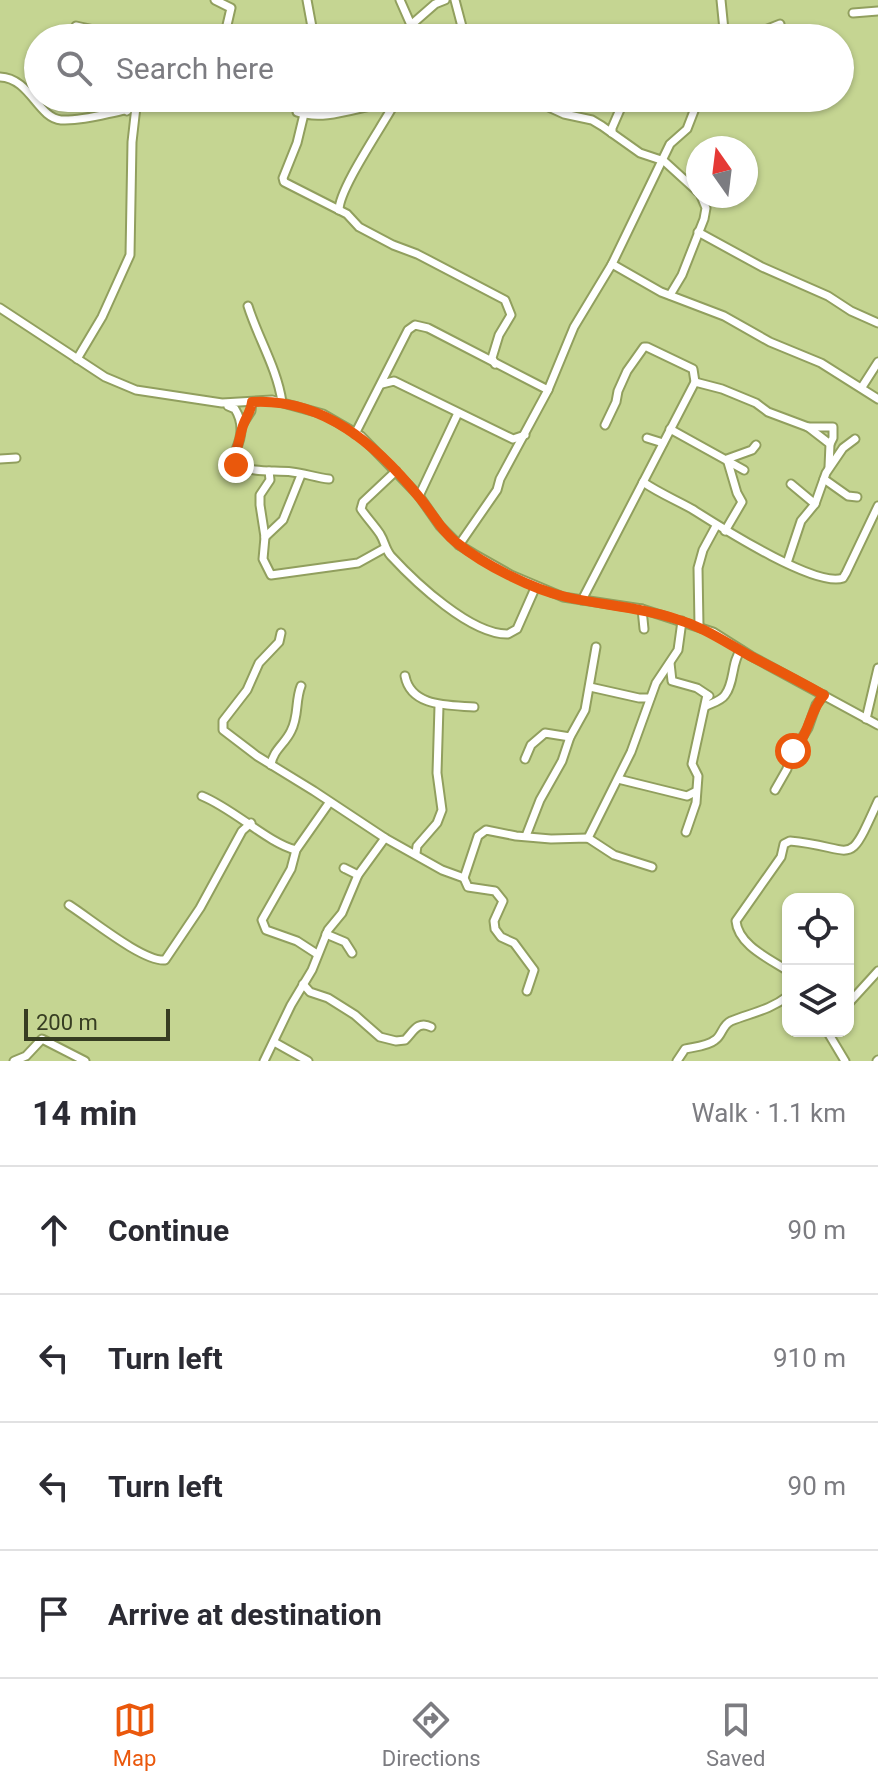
<!DOCTYPE html>
<meta charset="utf-8">
<style>
body{margin:0;font-family:Roboto,sans-serif;background:#f2f2f3;color:#2b2b33}
.controls{position:absolute;right:24px;bottom:24px;display:grid;overflow:hidden;border-radius:16px;box-shadow:0 2px 6px #0004}
.controls button{width:72px;height:72px;display:grid;place-items:center;padding:0;border:0;border-bottom:2px solid #e1e1e2;background:#fff;color:#2b2b33;font:40px sans-serif}
.compass{position:absolute;left:686px;top:136px;width:72px;height:72px;border-radius:50%;background:#fff;box-shadow:0 2px 6px #0004;rotate:346deg}
.scale{position:absolute;left:24px;bottom:20px;width:146px;box-sizing:border-box;padding-left:8px;border:4px solid #373d22;border-top:0;font-size:22px;line-height:28px;white-space:nowrap;color:#373d22;-webkit-text-stroke:6px #c5d592;paint-order:stroke}
.stop{position:absolute;width:24px;height:24px;margin:-18px;border:6px solid #ea580c;border-radius:50%;background:#fff}
.stop.end{background:#ea580c;border-color:#fff;box-shadow:0 2px 8px #0008}
.list{margin:0;padding:0;list-style:none}
h2{display:flex;justify-content:space-between;align-items:center;height:104px;margin:0;padding:0 32px;font-size:34px}
h2 small{font-size:26px;font-weight:400;color:#7c7c81}
.list li{display:grid;grid-template-columns:52px 1fr auto;gap:24px;align-items:center;box-sizing:border-box;height:128px;padding:0 32px;border-top:2px solid #e1e1e2}
.list b{display:block;font-size:30px;white-space:nowrap}
.list em{font-size:26px;font-style:normal;color:#7c7c81}
.icon{flex:none;width:44px;height:44px;fill:none;stroke:currentColor;stroke-width:2;stroke-linecap:round;stroke-linejoin:round}
.map{position:relative;flex:none;width:878px;height:1061px;overflow:hidden}
.search{position:absolute;background:#fff;box-shadow:0 2px 6px #0004;left:24px;right:24px;top:24px;height:88px;display:flex;align-items:center;gap:20px;box-sizing:border-box;padding:0 28px;border-radius:44px;color:#7c7c81;font-size:30px}
.sheet{height:616px;background:#fff}
nav{display:flex;justify-content:space-around;align-items:center;box-sizing:border-box;height:112px;border-top:2px solid #e1e1e2;background:#fff;font-size:22px;color:#7c7c81}
nav a{display:grid;justify-items:center;gap:4px}
nav .on{color:#ea580c}
.map>svg:first-child{display:block}
.lines{fill:none;stroke-linecap:round;stroke-linejoin:round}
.minor-casing{stroke:#919f5e;stroke-width:11}
.minor{stroke:#fff;stroke-width:7}
.route{stroke:#ea580c;stroke-width:10}
</style>
<div class="map">
<svg width="878" height="1061" viewBox="0 0 878 1061">
<rect width="100%" height="100%" fill="#c5d592"/>
<g class="lines">
<defs>
<g id="minor">
<path d="M215 0 231 8 224 38"/>
<path d="M307 0 314 38"/>
<path d="M400 0 411 25"/>
<path d="M455 0 465 38"/>
<path d="M721 0 724 30 723 38"/>
<path d="M853 13 878 11"/>
<path d="M76 26 131 38"/>
<path d="M391 38 411 32V25L435 4 445 0"/>
<path d="M745 38 780 24"/>
<path d="M0 77C30 78 38 118 61 120 82 121 104 114 125 110"/>
<path d="M115 98 127 111"/>
<path d="M297 98V112C326 122 359 106 387 103"/>
<path d="M529 98 564 114 592 120 602 126 640 153 664 161 698 192"/>
<path d="M304 114 297 143 283 178 284 182 347 214 359 227 393 245 417 254 505 300 511 315 499 335 492 358 495 364"/>
<path d="M612 133V128L625 98"/>
<path d="M339 210C339 189 381 128 393 106L387 103 386 98"/>
<path d="M698 232 762 267 828 296 851 311 878 323"/>
<path d="M612 264 661 292 724 316 770 342 821 363 878 399"/>
<path d="M670 295 682 275 704 219 706 208 701 196"/>
<path d="M248 306C258 338 277 368 282 402"/>
<path d="M0 308 105 377 136 390 222 403 272 400 323 414 361 436 419 496 440 526 459 545 474 554 511 575 563 597 642 609 713 632 751 656 878 725"/>
<path d="M77 359 102 317 130 255 132 142 137 98"/>
<path d="M695 382 722 389 756 403 768 412 808 427 830 444 829 467"/>
<path d="M382 384 394 381 513 439 525 435"/>
<path d="M862 387 878 362"/>
<path d="M228 406 235 409C246 427 240 442 232 459L236 465C254 473 273 470 292 472 304 473 317 478 329 479"/>
<path d="M242 425 251 411 252 402"/>
<path d="M808 427H833V438L830 444"/>
<path d="M670 429 744 470"/>
<path d="M355 434 408 330 415 325 428 328 548 390"/>
<path d="M647 438 663 443"/>
<path d="M0 459 16 458"/>
<path d="M269 471 270 480 260 495V505L265 537 263 559 271 575 358 563 385 548"/>
<path d="M396 471 363 502 361 509C367 518 374 525 380 534 385 542 385 549 391 556 415 582 471 635 508 634L517 629 536 586"/>
<path d="M824 479 848 496 857 497"/>
<path d="M643 482C659 493 676 500 692 509 719 526 815 588 843 578L846 573 878 506"/>
<path d="M791 484 815 504"/>
<path d="M419 496 458 413"/>
<path d="M725 531 742 502 737 493 727 459 752 450 756 445"/>
<path d="M265 537 283 520 301 475"/>
<path d="M459 545 497 490 500 479 548 390 574 327 612 264 670 144 687 129 699 98"/>
<path d="M787 563 801 521 815 504 826 473 843 448 855 439"/>
<path d="M582 600 695 382 693 369 647 347H644L627 371 618 391 616 402 605 425"/>
<path d="M642 609 644 629"/>
<path d="M699 626 698 568 703 550 716 526"/>
<path d="M281 633 279 642 259 663 247 690 223 721V730L257 756 314 791 385 838 442 870 464 878 468 887 495 891 503 901 494 921 495 929 501 937 514 943 534 970 527 991"/>
<path d="M670 663 672 681 697 688 709 696"/>
<path d="M405 676C411 707 448 705 474 707"/>
<path d="M590 687 639 698H650"/>
<path d="M706 706C712 703 721 701 725 695 735 682 731 662 741 650"/>
<path d="M866 719 878 668"/>
<path d="M525 759 531 745 545 733 570 737"/>
<path d="M271 765C273 750 285 744 291 731 299 716 295 701 301 686"/>
<path d="M618 779 687 796 695 792"/>
<path d="M775 790 787 769 789 759 808 728 816 705 824 695"/>
<path d="M202 796C234 809 268 843 296 850"/>
<path d="M686 832 696 803 698 776 692 764 707 695"/>
<path d="M526 836 540 800 562 761 570 737 585 710 596 647"/>
<path d="M588 838 631 752 656 683 678 650 682 621"/>
<path d="M416 853 417 846 437 823 442 810 437 773 439 706"/>
<path d="M344 868 358 875"/>
<path d="M464 878 478 836 486 830 516 836 551 839 588 838 614 855 652 867"/>
<path d="M69 905C91 919 143 962 165 960L200 908 242 831 251 823"/>
<path d="M326 934 345 942 352 953"/>
<path d="M317 954 297 941 266 930 262 920 291 869 296 850 329 803"/>
<path d="M788 971C770 959 738 945 736 921L781 857 784 844 790 841C857 847 846 872 878 801"/>
<path d="M303 984 310 992 328 998 355 1015 380 1037 396 1041 405 1040C413 1032 418 1020 431 1027"/>
<path d="M848 1004 878 971"/>
<path d="M827 1031 845 1061"/>
<path d="M274 1042 308 1061"/>
<path d="M14 1061 26 1056 42 1039 85 1061"/>
<path d="M264 1061 291 1005 312 970 328 930 342 913 358 875 385 838"/>
<path d="M677 1061 685 1049C694 1047 708 1046 715 1040 722 1036 722 1025 731 1021 751 1013 770 1010 788 996"/>
<path d="M877 1061 878 1060"/>
</g>
</defs>
<use href="#minor" class="minor-casing"/>
<use href="#minor" class="minor"/>
</g>
<g class="lines">
<path class="route" d="M236 465 233 457C239 447 239 439 242 429 244 420 251 412 252 402 323 398 377 445 419 497 432 512 441 531 457 543 484 565 532 589 566 597 601 605 638 607 673 618 705 627 726 643 754 658 778 670 801 682 824 695 809 711 809 736 793 751"/>
</g>
</svg>
<div class="controls">
<button><svg class="icon" aria-label="locate" viewBox="0 0 24 24"><circle cx="12" cy="12" r="6"/><path d="M12 2v4M12 18v4M2 12h4M18 12h4"/></svg></button>
<button><svg class="icon" aria-label="layers" viewBox="0 0 24 24"><path d="M12 4l9 5-9 5-9-5zM3 14l9 5 9-5"/></svg></button>
</div>
<svg class="compass" viewBox="-18 -18 36 36"><path d="M0-13l5 13h-10z" fill="#e53935"/><path d="M0 13l5-13h-10z" fill="#7c7c81"/></svg>
<div class="scale">200 m</div>
<div class="stop" style="left:793px;top:751px"></div>
<div class="stop end" style="left:236px;top:465px"></div>
<div class="search"><svg class="icon" aria-label="search" viewBox="0 0 24 24"><circle cx="10" cy="10" r="6"/><path d="M15 15l6 6"/></svg>Search here</div>
</div>
<section class="sheet">
<h2>14 min<small>Walk · 1.1 km</small></h2>
<ul class="list">
<li><svg class="icon" aria-label="ahead" viewBox="0 0 24 24"><path d="M12 20V5M6 11l6-6 6 6"/></svg><div><b>Continue</b></div><em>90 m</em></li>
<li><svg class="icon" aria-label="left" viewBox="0 0 24 24"><path d="M17 20v-9H6M10 6l-5 5 5 5"/></svg><div><b>Turn left</b></div><em>910 m</em></li>
<li><svg class="icon" aria-label="left" viewBox="0 0 24 24"><path d="M17 20v-9H6M10 6l-5 5 5 5"/></svg><div><b>Turn left</b></div><em>90 m</em></li>
<li><svg class="icon" aria-label="arrive" viewBox="0 0 24 24"><path d="M6 21V4h12l-3 4 3 4H6"/></svg><div><b>Arrive at destination</b></div></li>
</ul>
</section>
<nav>
<a class="on"><svg class="icon" aria-label="map" viewBox="0 0 24 24"><path d="M3 6l6-2 6 2 6-2v14l-6 2-6-2-6 2zM9 4v14M15 6v14"/></svg>Map</a>
<a><svg class="icon" aria-label="directions" viewBox="0 0 24 24"><path d="M12 3l9 9-9 9-9-9zM9 14v-3h6M13 9l2 2-2 2"/></svg>Directions</a>
<a><svg class="icon" aria-label="saved" viewBox="0 0 24 24"><path d="M7 4h10v16l-5-4-5 4z"/></svg>Saved</a>
</nav>
